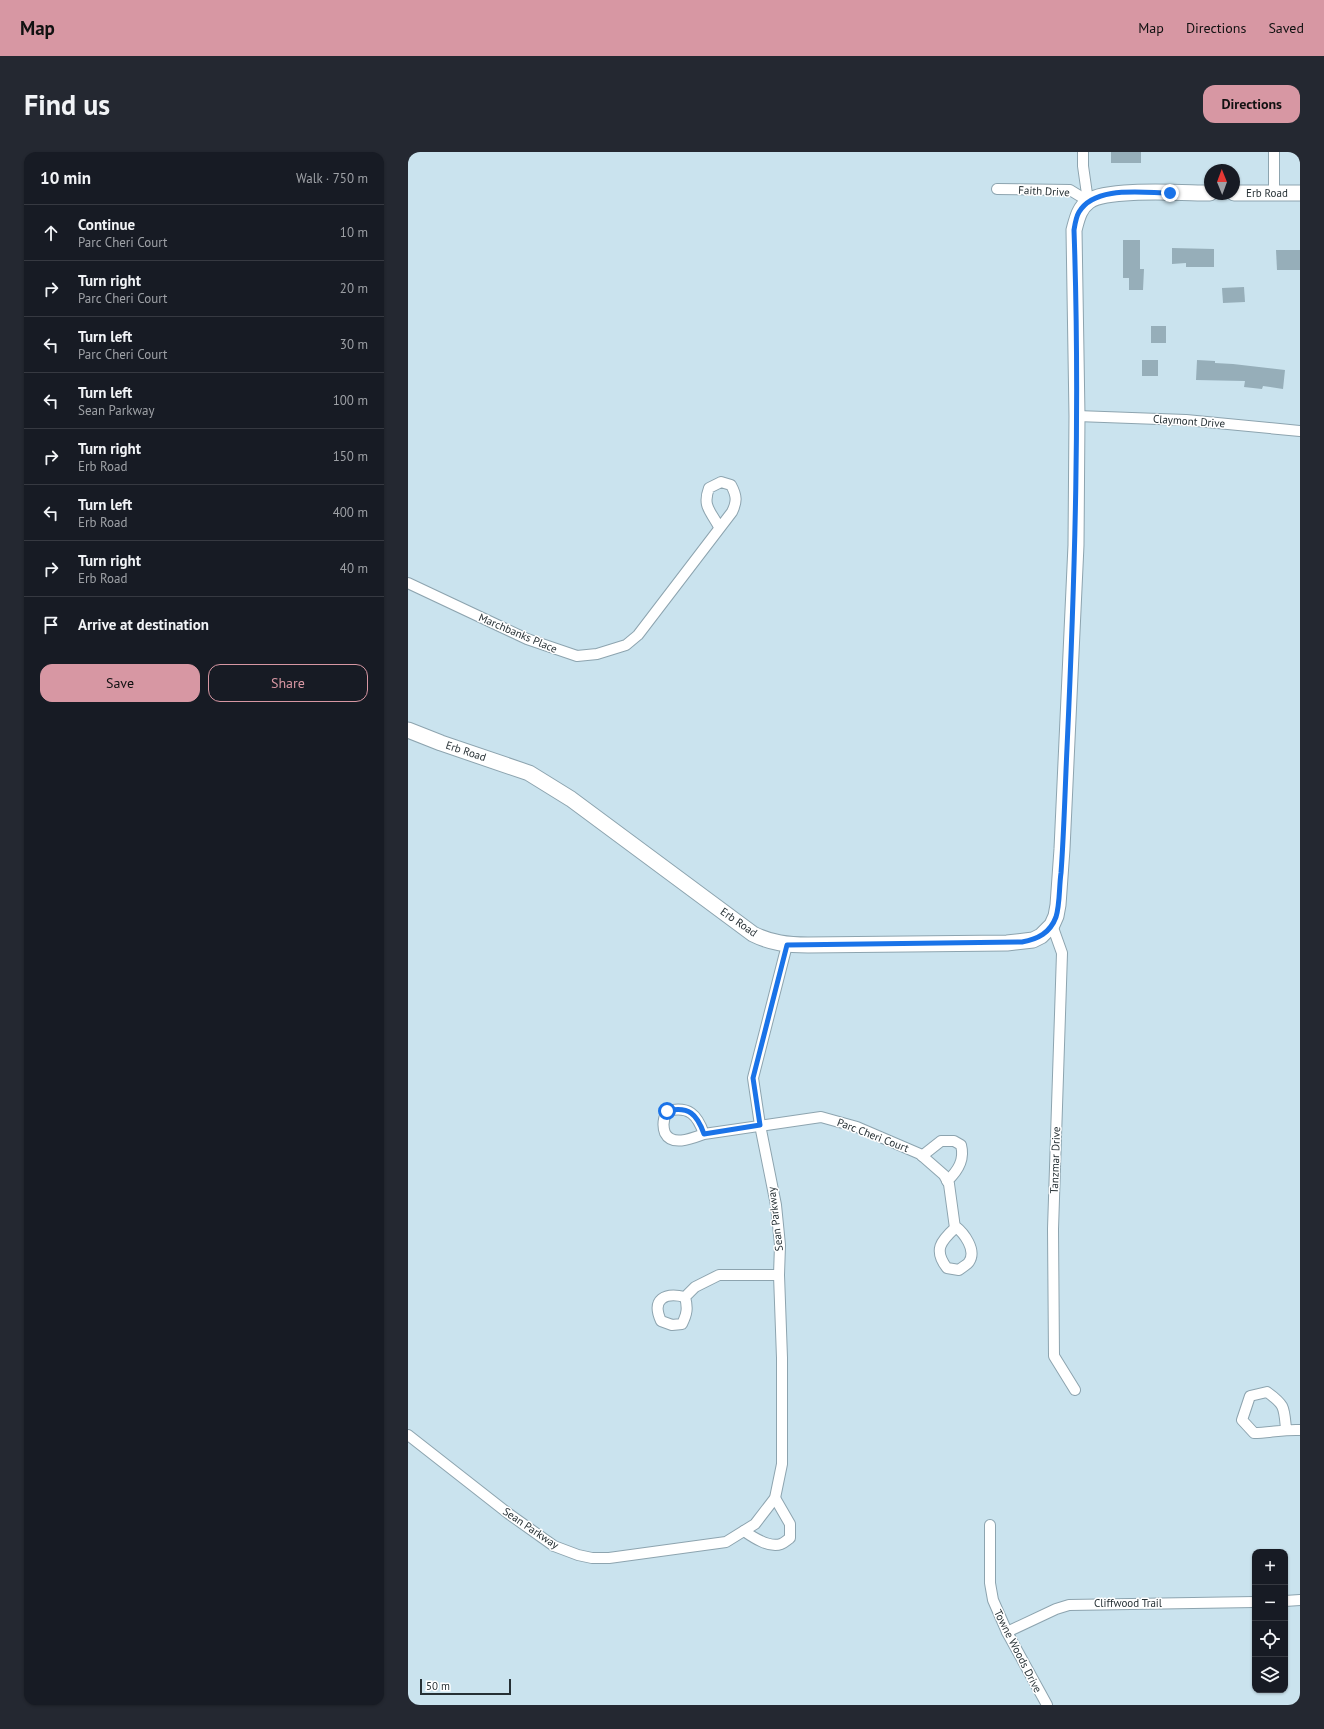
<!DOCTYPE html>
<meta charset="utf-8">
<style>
body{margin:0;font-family:"PT Sans",sans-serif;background:#242831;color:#f1f3f6}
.controls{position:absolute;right:12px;bottom:12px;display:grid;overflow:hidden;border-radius:8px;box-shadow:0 1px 3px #0004}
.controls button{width:36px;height:36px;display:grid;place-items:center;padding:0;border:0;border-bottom:1px solid #363941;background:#171b24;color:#f1f3f6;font:20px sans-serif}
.compass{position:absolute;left:796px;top:12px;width:36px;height:36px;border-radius:50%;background:#171b24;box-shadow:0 1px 3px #0004;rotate:359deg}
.scale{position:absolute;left:12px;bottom:10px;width:91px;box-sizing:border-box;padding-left:4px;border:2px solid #263034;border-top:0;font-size:11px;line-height:14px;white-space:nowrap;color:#263034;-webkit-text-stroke:3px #fff;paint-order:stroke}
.stop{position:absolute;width:12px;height:12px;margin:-9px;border:3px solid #1a73e8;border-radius:50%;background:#fff}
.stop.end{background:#1a73e8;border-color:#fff;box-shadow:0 1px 4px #0008}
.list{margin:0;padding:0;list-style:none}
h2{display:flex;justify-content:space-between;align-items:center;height:52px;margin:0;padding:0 16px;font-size:17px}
h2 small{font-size:13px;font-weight:400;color:#9ea1a6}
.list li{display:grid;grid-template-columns:26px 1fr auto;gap:12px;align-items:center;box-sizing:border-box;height:56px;padding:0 16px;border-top:1px solid #363941}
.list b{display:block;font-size:15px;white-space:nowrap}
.list p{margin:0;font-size:13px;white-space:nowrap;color:#9ea1a6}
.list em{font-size:13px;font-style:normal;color:#9ea1a6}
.actions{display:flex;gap:8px;padding:12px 16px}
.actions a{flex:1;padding:9px 0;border:1px solid #d797a3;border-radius:12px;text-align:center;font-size:14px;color:#d797a3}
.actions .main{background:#d797a3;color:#111}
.icon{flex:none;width:22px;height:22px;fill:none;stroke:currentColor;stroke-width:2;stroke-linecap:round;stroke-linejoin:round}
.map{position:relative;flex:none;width:892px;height:1553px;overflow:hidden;border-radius:12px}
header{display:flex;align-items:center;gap:24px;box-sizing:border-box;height:56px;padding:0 20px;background:#d797a3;color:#111}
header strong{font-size:19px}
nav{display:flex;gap:22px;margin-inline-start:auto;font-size:14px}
.intro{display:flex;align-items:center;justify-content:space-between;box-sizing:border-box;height:96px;padding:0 24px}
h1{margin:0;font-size:28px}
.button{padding:10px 18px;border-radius:12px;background:#d797a3;color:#111;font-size:14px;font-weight:700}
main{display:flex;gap:24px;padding:0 24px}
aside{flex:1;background:#171b24;border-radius:12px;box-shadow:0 1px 3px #0004}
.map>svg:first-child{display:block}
.building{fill:#96aeb9}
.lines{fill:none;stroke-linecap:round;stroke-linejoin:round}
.street-casing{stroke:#8da4af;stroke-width:12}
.secondary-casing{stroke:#8da4af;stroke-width:17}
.street{stroke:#fff;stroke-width:10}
.secondary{stroke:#fff;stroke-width:15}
.route{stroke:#1a73e8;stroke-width:5}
.labels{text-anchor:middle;stroke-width:3;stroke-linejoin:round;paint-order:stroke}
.street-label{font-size:11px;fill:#263034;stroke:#fff}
</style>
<header>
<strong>Map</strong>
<nav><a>Map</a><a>Directions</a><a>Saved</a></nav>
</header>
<div class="intro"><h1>Find us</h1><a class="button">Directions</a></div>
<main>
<aside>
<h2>10 min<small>Walk · 750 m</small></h2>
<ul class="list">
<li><svg class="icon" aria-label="ahead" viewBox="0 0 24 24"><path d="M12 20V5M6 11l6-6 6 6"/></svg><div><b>Continue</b><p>Parc Cheri Court</p></div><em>10 m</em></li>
<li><svg class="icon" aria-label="right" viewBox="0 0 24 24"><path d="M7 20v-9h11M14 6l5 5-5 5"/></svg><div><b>Turn right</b><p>Parc Cheri Court</p></div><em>20 m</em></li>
<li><svg class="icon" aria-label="left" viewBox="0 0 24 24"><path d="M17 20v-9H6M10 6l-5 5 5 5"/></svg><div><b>Turn left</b><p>Parc Cheri Court</p></div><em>30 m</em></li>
<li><svg class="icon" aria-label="left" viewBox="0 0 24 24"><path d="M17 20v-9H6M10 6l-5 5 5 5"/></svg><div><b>Turn left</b><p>Sean Parkway</p></div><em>100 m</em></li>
<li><svg class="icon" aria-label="right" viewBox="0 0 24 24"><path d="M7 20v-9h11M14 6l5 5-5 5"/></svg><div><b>Turn right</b><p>Erb Road</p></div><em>150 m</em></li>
<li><svg class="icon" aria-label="left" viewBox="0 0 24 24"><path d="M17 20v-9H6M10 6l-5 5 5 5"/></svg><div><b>Turn left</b><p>Erb Road</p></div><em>400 m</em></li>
<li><svg class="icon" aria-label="right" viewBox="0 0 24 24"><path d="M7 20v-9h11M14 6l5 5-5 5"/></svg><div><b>Turn right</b><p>Erb Road</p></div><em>40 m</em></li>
<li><svg class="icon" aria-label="arrive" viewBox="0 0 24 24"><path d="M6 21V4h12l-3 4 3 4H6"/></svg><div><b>Arrive at destination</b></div></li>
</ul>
<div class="actions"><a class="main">Save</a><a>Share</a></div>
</aside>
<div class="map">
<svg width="892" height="1553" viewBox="0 0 892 1553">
<rect width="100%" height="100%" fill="#cae3ee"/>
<g class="building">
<rect x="703" y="0" width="30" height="11"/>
<path d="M715 88H732V117H736L735 138H721V126H715Z"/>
<path d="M764 96 806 97V115H778V111L764 112Z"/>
<path d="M868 98H892V118H869Z"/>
<path d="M836 135 837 150 815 151 814 136Z"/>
<rect x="743" y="174" width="15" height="17"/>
<rect x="734" y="208" width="16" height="16"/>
<path d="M789 208 807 209V211L825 212 877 218 875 237 855 234 854 237 836 235 837 229 788 228Z"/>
</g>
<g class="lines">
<defs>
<g id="street">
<path d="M675 0V14L680 49"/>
<path d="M866 0V42"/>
<path d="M589 37 662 38 680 49"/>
<path d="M669 264 778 268 892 279"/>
<path d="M0 431 119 487 169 504 189 502 218 493 230 483 324 360C329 350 329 344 323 333L313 330 301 336C294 355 303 359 311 375"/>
<path d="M644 773 654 801 645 1077 646 1204 667 1238"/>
<path d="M296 982C285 986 264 995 257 981 254 973 255 967 259 959 281 954 289 962 296 982L413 965 449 975 512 1002 536 1023 541 1032 547 1076C533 1089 525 1098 539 1116L551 1118C554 1115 559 1113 561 1110 569 1098 556 1081 547 1074"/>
<path d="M514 1004 533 989H546L553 993C557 1008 550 1019 539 1029"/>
<path d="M277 1145C280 1156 279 1162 274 1172L264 1173 253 1169C243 1147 257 1140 277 1145L287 1135 311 1123H371"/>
<path d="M878 1277C876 1255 877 1253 859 1240L842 1244 834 1268 846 1281C862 1281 876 1277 892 1278"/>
<path d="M0 1283 101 1362 146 1394 170 1403 184 1406H201L318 1390 347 1372 367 1346 374 1312V1206L371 1123 372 1093 368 1053 352 973 345 926 379 793"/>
<path d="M582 1373V1431L585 1448 599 1480 639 1553"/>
<path d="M336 1379C346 1386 361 1396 373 1392 376 1391 379 1388 382 1386V1372L367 1346"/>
<path d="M877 1449 892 1448"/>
<path d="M599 1480 648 1457 661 1453 847 1450"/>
</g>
<g id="secondary">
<path d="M826 41H892"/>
<path d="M0 578 33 591 121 621 163 647 345 782C363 791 380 793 400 793L599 791 625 788 633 784 644 773 648 764 650 753 654 697 668 393 669 264 666 78C669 67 671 56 681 49 699 36 776 41 802 41"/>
</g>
</defs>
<use href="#street" class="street-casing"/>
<use href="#secondary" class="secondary-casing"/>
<use href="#street" class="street"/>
<use href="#secondary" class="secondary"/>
</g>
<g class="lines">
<path class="route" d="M259 959C281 954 289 962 296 982L352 973 345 926 379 793 614 790C630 787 642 781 648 765 652 752 651 735 653 721 656 680 657 638 659 596 667 424 672 251 666 78 667 72 668 65 671 60 687 33 735 41 762 41"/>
</g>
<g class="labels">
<g class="street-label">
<text transform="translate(636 39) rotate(3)" y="4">Faith Drive</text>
<text x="859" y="45">Erb Road</text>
<text transform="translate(781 269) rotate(4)" y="4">Claymont Drive</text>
<text transform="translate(110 481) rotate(23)" y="4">Marchbanks Place</text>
<text transform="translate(58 599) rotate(18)" y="4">Erb Road</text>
<text transform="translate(331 770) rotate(35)" y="4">Erb Road</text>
<text transform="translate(465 983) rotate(21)" y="4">Parc Cheri Court</text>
<text transform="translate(647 1008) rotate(-88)" y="4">Tanzmar Drive</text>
<text transform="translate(367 1067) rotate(-97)" y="4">Sean Parkway</text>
<text transform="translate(123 1376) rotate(34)" y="4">Sean Parkway</text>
<text x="720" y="1455">Cliffwood Trail</text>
<text transform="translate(610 1499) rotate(63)" y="4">Towne Woods Drive</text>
</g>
</g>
</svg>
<div class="controls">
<button>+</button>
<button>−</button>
<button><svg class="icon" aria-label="locate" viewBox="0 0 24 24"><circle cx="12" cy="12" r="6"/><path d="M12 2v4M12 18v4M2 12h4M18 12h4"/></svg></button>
<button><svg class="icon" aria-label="layers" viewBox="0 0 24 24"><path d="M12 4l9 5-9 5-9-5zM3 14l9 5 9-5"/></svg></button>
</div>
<svg class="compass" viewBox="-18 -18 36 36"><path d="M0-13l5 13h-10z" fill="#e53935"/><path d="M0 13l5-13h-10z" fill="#9ea1a6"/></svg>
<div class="scale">50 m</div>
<div class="stop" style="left:259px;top:959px"></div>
<div class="stop end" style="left:762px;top:41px"></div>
</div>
</main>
